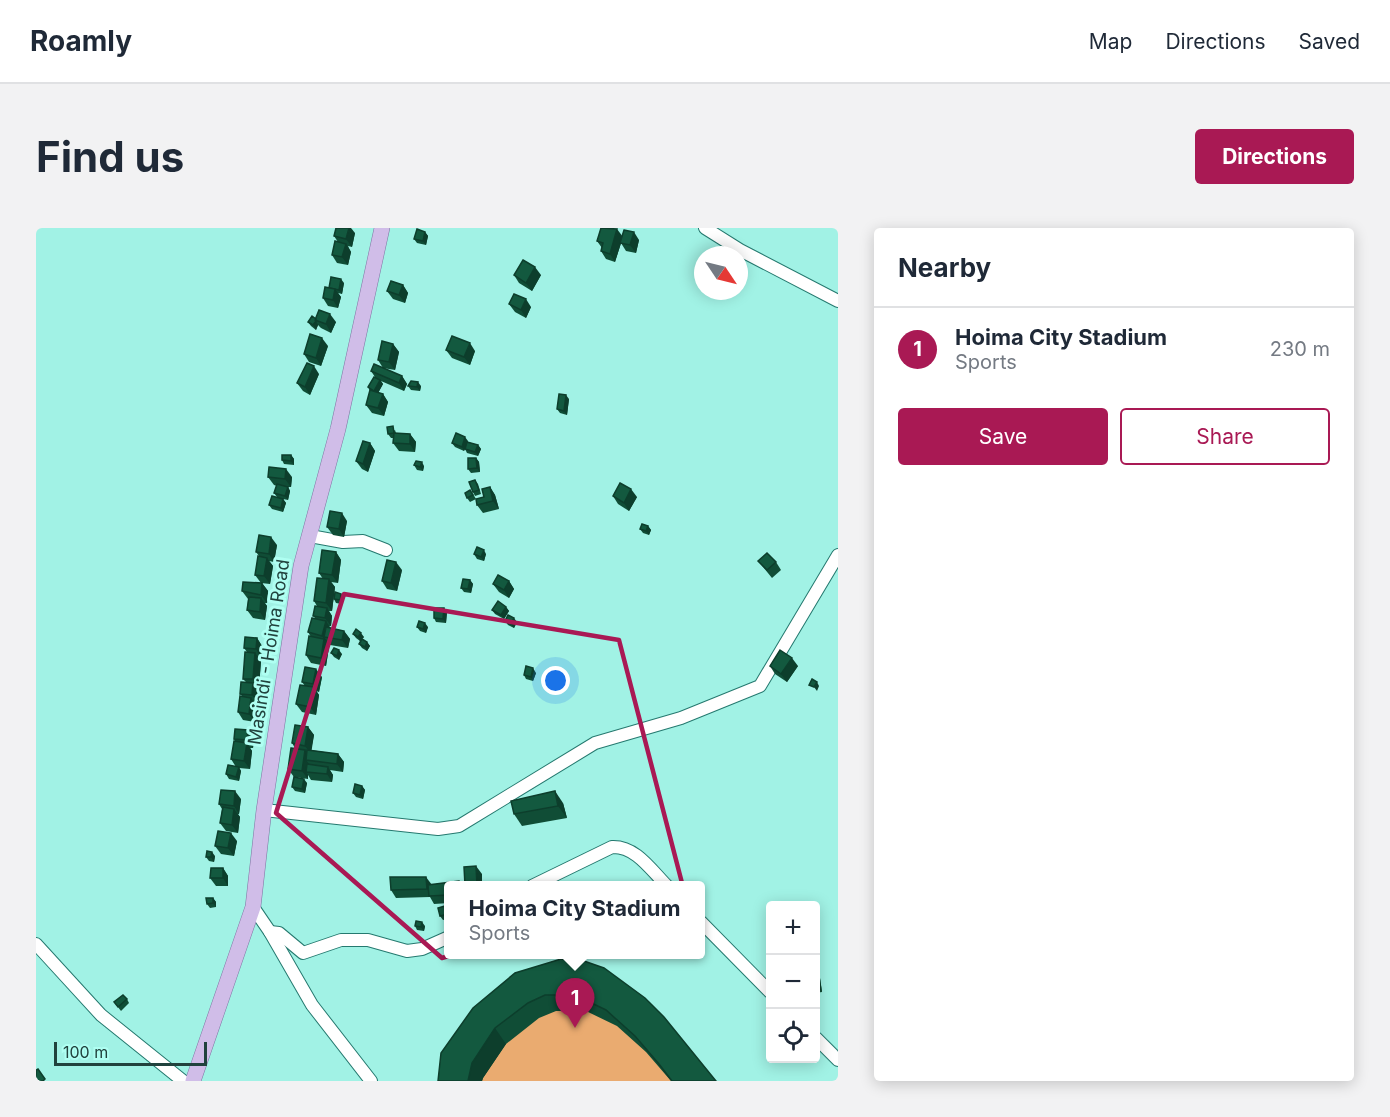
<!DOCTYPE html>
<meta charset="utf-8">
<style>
body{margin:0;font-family:Inter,sans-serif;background:#f2f2f3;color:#1f2937}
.controls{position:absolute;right:18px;bottom:18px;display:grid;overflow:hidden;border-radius:6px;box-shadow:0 3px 15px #0003}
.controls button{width:54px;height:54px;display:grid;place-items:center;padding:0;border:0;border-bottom:2px solid #e0e1e3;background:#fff;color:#1f2937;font:30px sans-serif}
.compass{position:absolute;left:658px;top:18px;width:54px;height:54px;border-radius:50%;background:#fff;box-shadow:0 3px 15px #0003;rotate:125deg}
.scale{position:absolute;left:18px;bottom:15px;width:153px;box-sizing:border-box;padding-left:6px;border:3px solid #21423d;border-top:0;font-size:16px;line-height:21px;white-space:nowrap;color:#21423d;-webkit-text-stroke:4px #affff2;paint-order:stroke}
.you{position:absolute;left:520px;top:453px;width:21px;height:21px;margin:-15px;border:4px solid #fff;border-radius:50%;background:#1a73e8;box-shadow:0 0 0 9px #1a73e833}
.badge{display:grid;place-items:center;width:39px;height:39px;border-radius:50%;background:#a91954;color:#fff;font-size:20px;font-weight:700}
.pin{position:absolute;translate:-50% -50px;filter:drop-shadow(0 2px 3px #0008)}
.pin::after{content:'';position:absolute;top:32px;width:21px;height:18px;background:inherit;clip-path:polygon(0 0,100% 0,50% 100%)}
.popup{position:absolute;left:408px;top:653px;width:261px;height:78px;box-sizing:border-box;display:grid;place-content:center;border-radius:6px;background:#fff;filter:drop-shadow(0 2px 4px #0005);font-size:20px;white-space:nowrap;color:#747a83}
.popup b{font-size:22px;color:#1f2937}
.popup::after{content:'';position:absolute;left:50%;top:100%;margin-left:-12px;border:12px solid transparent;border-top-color:#fff}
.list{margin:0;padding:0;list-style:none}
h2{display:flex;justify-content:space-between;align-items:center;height:78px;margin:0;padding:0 24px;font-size:26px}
h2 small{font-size:20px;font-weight:400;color:#747a83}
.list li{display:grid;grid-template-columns:39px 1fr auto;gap:18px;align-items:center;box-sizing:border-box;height:84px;padding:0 24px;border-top:2px solid #e0e1e3}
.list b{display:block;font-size:22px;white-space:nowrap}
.list p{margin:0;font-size:20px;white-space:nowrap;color:#747a83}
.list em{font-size:20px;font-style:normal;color:#747a83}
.actions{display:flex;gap:12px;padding:18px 24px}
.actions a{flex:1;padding:14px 0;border:2px solid #a91954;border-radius:6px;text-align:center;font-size:21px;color:#a91954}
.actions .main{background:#a91954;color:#fff}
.icon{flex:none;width:33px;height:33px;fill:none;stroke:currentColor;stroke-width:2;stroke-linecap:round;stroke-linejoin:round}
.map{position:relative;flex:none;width:802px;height:853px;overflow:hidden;border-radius:6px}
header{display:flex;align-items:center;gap:36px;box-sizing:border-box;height:84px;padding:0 30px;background:#fff;border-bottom:2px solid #e0e1e3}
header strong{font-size:28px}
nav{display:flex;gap:33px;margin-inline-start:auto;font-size:21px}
.intro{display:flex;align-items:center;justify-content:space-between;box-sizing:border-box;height:144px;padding:0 36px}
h1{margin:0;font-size:42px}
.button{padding:15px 27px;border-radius:6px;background:#a91954;color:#fff;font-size:21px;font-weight:700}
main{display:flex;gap:36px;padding:0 36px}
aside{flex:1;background:#fff;border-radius:6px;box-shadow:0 3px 15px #0003}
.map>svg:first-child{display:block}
.green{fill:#eaab70}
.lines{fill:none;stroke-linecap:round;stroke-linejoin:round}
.minor-casing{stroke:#25796f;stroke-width:14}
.major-casing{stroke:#7e75a2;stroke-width:16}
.minor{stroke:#fff;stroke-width:12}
.major{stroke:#d0bde8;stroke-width:15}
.wall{fill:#104d36}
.shaded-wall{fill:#0d3e2c}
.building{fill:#13593f;stroke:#0d3e2c;stroke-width:1.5}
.marked{fill:none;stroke:#a91954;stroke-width:4.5;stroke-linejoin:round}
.labels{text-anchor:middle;stroke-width:6;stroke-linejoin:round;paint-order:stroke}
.street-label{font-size:18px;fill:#21423d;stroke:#affff2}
</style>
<header>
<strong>Roamly</strong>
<nav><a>Map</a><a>Directions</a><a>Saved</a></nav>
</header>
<div class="intro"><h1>Find us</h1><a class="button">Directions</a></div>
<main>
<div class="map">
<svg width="802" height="853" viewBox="0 0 802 853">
<rect width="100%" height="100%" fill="#a1f2e5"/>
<path class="green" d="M515 752 679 853H414Z"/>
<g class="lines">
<defs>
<g id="minor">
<path d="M669 0 704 22 802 73"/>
<path d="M274 308 307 314 327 313 350 322"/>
<path d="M228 582 402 601 423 598 559 515 645 490 724 458 802 327"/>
<path d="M496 658 576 619C600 618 615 642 631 658"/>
<path d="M217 679 234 704 276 777 335 853"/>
<path d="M665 694 734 764"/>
<path d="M234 704 243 705 267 725 305 712H332L371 723 386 721 413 709"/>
<path d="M0 716 65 787 147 853"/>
<path d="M780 810 802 832"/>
</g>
<path id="major" d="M157 853 217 679 228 582 265 338 302 201 346 0"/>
</defs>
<use href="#minor" class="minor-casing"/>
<use href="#major" class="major-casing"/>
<use href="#minor" class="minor"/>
<use href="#major" class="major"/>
</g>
<g class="wall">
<path d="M389 4 392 8 390 17 381 15 378 11Z"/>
<path d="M319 5 316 19 312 18 315 24 312 37 301 35 296 27 302 14 298 8Z"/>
<path d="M586 8 603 12 600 25 590 23 585 15 579 34 570 31 565 23 566 20 561 13Z"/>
<path d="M478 47H505L496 63 483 55Z"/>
<path d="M308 55 306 66 302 65 305 69 302 80 292 78 287 70 293 60Z"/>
<path d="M367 57 372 65 369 75 357 71 351 63Z"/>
<path d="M473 76 495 79 490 90 479 84Z"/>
<path d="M280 91 300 94 295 105 285 100 282 97 280 102 275 98 272 94Z"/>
<path d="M357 116 363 124 359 142 347 140 342 132Z"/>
<path d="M292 118 285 138 273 134 268 126Z"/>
<path d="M410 122 439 123 434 137 416 130Z"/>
<path d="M335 143 366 148 371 156 368 163 345 153 347 156 342 165 347 166 352 174 348 188 336 185 330 177 334 163 332 159 339 149Z"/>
<path d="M283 146 274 167 267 163 261 155Z"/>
<path d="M372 158H385L384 163 375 162Z"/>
<path d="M533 171 531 187 524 185 521 181Z"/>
<path d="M359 202 360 205 374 206 380 214 379 224 363 223 357 215 358 210H355L352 206Z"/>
<path d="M432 213V214L442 217 445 221 442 228 431 225 429 221 428 223 419 219 416 215Z"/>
<path d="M334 215 339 223 332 244 326 241 320 233Z"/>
<path d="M255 227 258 231V237L248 236 246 232Z"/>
<path d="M440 230 443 234 444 244 435 245 432 241Z"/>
<path d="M378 237 388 238 387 243 381 242Z"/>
<path d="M232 249H256L255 259H252L254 263 252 272 247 271 250 275 247 284 236 281 233 277 241 269 238 265 241 258 238 257Z"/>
<path d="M439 252 442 256 445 266 439 268 437 264Z"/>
<path d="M454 259 459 267 463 281 447 285 441 277 448 269Z"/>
<path d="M437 266 440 271 434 274 431 270Z"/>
<path d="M577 268 601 269 593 283 582 276Z"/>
<path d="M311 293 308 309 297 307 291 299Z"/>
<path d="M612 298 615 302 613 307 607 305 604 301Z"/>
<path d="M241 317 238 334 233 333 237 338 234 356 225 355 219 347 223 328 220 324Z"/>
<path d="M300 324 305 332 302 355 295 354 299 359 296 383H293L296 388 295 398H293L295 400 308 403 314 411 312 420 294 417 292 414 291 416 293 419 290 438 275 435 270 427 275 409 272 404 279 390 277 388 281 378 278 373 287 351 283 345Z"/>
<path d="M438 326H450L448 333 441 331Z"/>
<path d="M722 333 740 334 745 342 736 350Z"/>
<path d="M366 342 361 363 351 361 346 353Z"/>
<path d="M434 352 437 356 435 365 428 364 425 360Z"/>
<path d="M473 353 478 361 473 370 463 364 457 356Z"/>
<path d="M226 355 232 363 231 375H229L231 378 229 392 217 390 211 382 212 371 206 363Z"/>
<path d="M305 366 308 370 306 376 300 375 298 371Z"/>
<path d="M470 379 473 383 468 391 459 386 456 382Z"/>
<path d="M411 384 410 395 400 394 398 390Z"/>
<path d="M469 393 481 394 478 400 472 397Z"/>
<path d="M381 399H392L390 405 384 403Z"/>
<path d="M317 406 328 409 326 411 331 414 334 418 331 423 326 420 323 416 324 413 320 410Z"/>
<path d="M221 410 226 418 225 429H222L225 433 223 459H220L223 463 222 475H219L221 478 219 494 207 492 202 484 206 468 204 466 210 454 207 451 211 424 208 420Z"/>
<path d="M295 425 306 426 303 432 298 429Z"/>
<path d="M734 438H762L751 454 739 446Z"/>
<path d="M500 445 497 453 490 451 488 447Z"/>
<path d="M286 449 283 464 280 463 283 467 280 487 266 484 260 476 269 458 266 454Z"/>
<path d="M272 499 278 507 275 522 302 526 308 534 307 544 294 542 297 547 296 554 275 552 272 547V551L259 549 271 555 269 565 259 563 256 559 258 549 252 541 259 520 256 515Z"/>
<path d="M218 510 217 520H214L216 523 214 541 203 540 205 543 203 553 193 551 190 546 200 539 195 531 199 513 198 511Z"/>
<path d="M326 558 329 562 327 571 320 569 317 565Z"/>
<path d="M205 571 203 586H202L204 589 202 605 190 603 184 595 186 581 183 576Z"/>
<path d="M527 575 531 590 486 598 478 586Z"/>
<path d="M201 613 198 628 185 626 179 618Z"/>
<path d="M179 628 178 634 173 633 170 629Z"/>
<path d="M187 640 192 648V658H180L174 650Z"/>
<path d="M423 653 426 657H413V675L398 676 394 669 360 670 355 662Z"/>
<path d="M177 670 180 674V679L174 680 171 676Z"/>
<path d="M412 682 413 691 407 692 404 688Z"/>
<path d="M379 698H389L388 703 381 702Z"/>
<path d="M525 731 680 853H635L610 824 581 798 550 783H520L503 790 470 816 447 850 446 853H402Z"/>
<path d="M780 738 783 743 786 764 780 765Z"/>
<path d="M91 771 93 775 85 783 78 774Z"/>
</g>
<g class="shaded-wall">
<path d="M313 0H315L319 5 316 19 310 11Z"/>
<path d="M581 1 587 9 579 34 574 26Z"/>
<path d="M389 4 392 8 390 17 387 13Z"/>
<path d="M598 4 603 12 600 25 594 17Z"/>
<path d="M310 16 315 24 312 37 306 29Z"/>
<path d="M499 39 505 47 496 63 490 55Z"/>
<path d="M305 51 308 55 306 66 303 62Z"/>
<path d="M367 57 372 65 369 75 363 67Z"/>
<path d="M299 61 305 69 302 80 297 72Z"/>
<path d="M490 71 495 79 490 90 485 82Z"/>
<path d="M294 86 300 94 295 105 290 96Z"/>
<path d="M280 93 282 97 280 102 277 97Z"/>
<path d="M286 110 292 118 285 138 280 130Z"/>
<path d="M434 115 439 123 434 137 428 129Z"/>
<path d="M357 116 363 124 359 142 353 134Z"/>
<path d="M278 138 283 146 274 167 269 159Z"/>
<path d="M366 148 371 156 368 163 363 155Z"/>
<path d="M344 152 347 156 341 167 338 163Z"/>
<path d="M382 154 385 158 384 163 381 159Z"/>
<path d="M347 166 352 174 348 188 342 180Z"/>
<path d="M530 167 533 171 531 187 528 183Z"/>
<path d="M374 206 380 214 379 224 374 216Z"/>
<path d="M429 209 432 213 428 223 426 219Z"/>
<path d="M334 215 339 223 332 244 327 236Z"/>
<path d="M442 217 445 221 442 228 439 224Z"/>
<path d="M255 227 258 231V237L255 233Z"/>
<path d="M440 230 443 234 444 244 441 240Z"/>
<path d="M386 234 388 238 387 243 384 239Z"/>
<path d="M250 241 256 249 255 259 249 251Z"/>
<path d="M252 259 254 263 252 272 249 268Z"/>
<path d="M454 259 459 267 463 281 457 273Z"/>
<path d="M595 261 601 269 593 283 588 275Z"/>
<path d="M247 271 250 275 247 284 245 280Z"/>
<path d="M306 285 311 293 308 309 303 301Z"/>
<path d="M612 298 615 302 613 307 610 303Z"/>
<path d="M235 309 241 317 238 334 233 326Z"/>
<path d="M448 322 450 326 448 333 445 329Z"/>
<path d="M300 324 305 332 302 355 296 347Z"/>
<path d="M231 330 237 338 234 356 228 348Z"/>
<path d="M360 334 366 342 361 363 355 355Z"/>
<path d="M293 351 299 359 296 383 290 375Z"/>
<path d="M434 352 437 356 435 365 432 361Z"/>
<path d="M473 353 478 361 473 370 468 362Z"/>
<path d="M226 355 232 363 231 375 225 367Z"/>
<path d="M305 366 308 370 306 376 304 372Z"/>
<path d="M225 370 231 378 229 392 224 384Z"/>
<path d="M470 379 473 383 468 391 465 387Z"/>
<path d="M291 380 296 388 295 398 289 390Z"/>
<path d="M408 380 411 384 410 395 407 391Z"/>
<path d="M478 390 481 394 478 400 475 396Z"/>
<path d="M290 393 295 401 288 409 292 414 291 416 286 408Z"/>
<path d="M389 395 392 399 390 405 387 401Z"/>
<path d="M308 403 314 411 312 420 306 412Z"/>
<path d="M325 405 328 409 324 413 322 409Z"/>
<path d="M221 410 226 418 225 429 220 421Z"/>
<path d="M288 411 293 419 290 438 285 430Z"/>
<path d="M331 414 334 418 331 423 329 419Z"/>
<path d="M303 422 306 426 303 432 301 428Z"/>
<path d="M219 425 225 433 223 459 217 451Z"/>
<path d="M756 430 762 438 751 454 745 446Z"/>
<path d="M497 440 500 445 497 453 495 449Z"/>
<path d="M280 441 286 449 283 464 277 456Z"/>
<path d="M781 454 783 458 781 463 778 459Z"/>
<path d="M217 455 223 463 222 475 216 467Z"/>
<path d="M278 459 283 467 280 487 274 479Z"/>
<path d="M215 470 221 478 219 494 213 486Z"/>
<path d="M272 499 278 507 275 526 269 518Z"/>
<path d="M212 502 218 510 217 520 211 512Z"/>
<path d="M211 515 216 523 214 541 208 533Z"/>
<path d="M269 522 275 530 270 532 274 537 270 544 272 547V551L266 543Z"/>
<path d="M302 526 308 534 307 544 301 536Z"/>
<path d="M203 539 205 543 203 553 200 549Z"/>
<path d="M292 539 297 547 296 554 291 546Z"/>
<path d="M268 551 271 555 269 565 266 561Z"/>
<path d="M326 558 329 562 327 571 324 567Z"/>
<path d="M199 563 205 571 203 586 198 578Z"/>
<path d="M519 563 527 575 531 590 522 578Z"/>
<path d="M198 581 204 589 202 605 196 597Z"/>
<path d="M195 605 201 613 198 628 192 620Z"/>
<path d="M176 624 179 628 178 634 175 629Z"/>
<path d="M440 638 446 646V657H441Z"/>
<path d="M187 640 192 648V658L187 650Z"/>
<path d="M390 649 396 657 395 668 391 661Z"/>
<path d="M177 670 180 674V679L177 675Z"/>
<path d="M386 694 389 698 388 703 385 699Z"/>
<path d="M780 738 783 743 786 764 780 756Z"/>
<path d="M459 800 470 816 447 850 446 853H432L436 835Z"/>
</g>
<g class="building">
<path d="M300 0H313L310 11 298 8Z"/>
<path d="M565 0 581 1 574 26 565 23 567 15 561 13Z"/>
<path d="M381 1 389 4 387 13 378 11Z"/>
<path d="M588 2 598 4 594 17 584 15Z"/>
<path d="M299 13 310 16 306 29 296 27Z"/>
<path d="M487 32 499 39 490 55 478 47Z"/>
<path d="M295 49 305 51 303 62 293 60Z"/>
<path d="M355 53 367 57 363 67 351 63Z"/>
<path d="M289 59 299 61 297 72 287 70Z"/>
<path d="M478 66 490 71 485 82 473 76Z"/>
<path d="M283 82 294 86 290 96 279 92Z"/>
<path d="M276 88 280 91 279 92 280 93 277 97 272 94Z"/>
<path d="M274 106 286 110 280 130 268 126Z"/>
<path d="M416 108 434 115 428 129 410 122Z"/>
<path d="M346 113 357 116 353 134 342 132Z"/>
<path d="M271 135 278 138 269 159 261 155Z"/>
<path d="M338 136 366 148 363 155 335 143Z"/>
<path d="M338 149 344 152 338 163 332 159Z"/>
<path d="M375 153 382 154 381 159 372 158Z"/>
<path d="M334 162 347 166 342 180 330 177Z"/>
<path d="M523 166 530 167 528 183 521 181Z"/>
<path d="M357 198 358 205 352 206 351 199Z"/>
<path d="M358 205 374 206V216L357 215Z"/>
<path d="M420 205 429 209 426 219 416 215Z"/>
<path d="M327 213 334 215 327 236 320 233Z"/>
<path d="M431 214 442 217 439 224 429 221Z"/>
<path d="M246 227H255V233L246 232Z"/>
<path d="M432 230H440L441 240 432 241Z"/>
<path d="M380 233 386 234 384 239 378 237Z"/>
<path d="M233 239 250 241 249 251 232 249Z"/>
<path d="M439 252 443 262 437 264 433 254Z"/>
<path d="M584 255 595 261 588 275 577 268Z"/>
<path d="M241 256 252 259 249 268 238 265Z"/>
<path d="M454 259 457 273 441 277 440 271 448 269 446 261Z"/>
<path d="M434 262 437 267 431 270 429 265Z"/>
<path d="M236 268 247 271 245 280 233 277Z"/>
<path d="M294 283 306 285 303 301 291 299Z"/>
<path d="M606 296 612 298 610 303 604 301Z"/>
<path d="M223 307 235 309 233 326 220 324Z"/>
<path d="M441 319 448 322 445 329 438 326Z"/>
<path d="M286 322 300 324 296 347 283 345Z"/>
<path d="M731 325 740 334 731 342 722 333Z"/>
<path d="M222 328 231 330 228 348 219 347Z"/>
<path d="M351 332 360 334 355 355 346 353Z"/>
<path d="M462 347 473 353 468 362 457 356Z"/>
<path d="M281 350 293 351 290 375 278 373Z"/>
<path d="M427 351 434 352 432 361 425 360Z"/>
<path d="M207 354 226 355 225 367 206 363Z"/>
<path d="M299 364 305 366 304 372 298 371Z"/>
<path d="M213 369 225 370 224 384 211 382Z"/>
<path d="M462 373 470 379 465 387 456 382Z"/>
<path d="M279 378 291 380 289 390 277 388Z"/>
<path d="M398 380H408L407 391 398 390Z"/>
<path d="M472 387 478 390 475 396 469 393Z"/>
<path d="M276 390 290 393 286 408 272 404Z"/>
<path d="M383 393 389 395 387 401 381 399Z"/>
<path d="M290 399 308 403 306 412 288 409Z"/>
<path d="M320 401 325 405 322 409 317 406Z"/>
<path d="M273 408 288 411 285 430 270 427Z"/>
<path d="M209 409 221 410 220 421 208 420Z"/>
<path d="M326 411 331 414 329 419 323 416Z"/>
<path d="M298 420 303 422 301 428 295 425Z"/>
<path d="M744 422 756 430 745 446 734 438Z"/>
<path d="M209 424 219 425 217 451H207Z"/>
<path d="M490 438 497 440 495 449 488 447Z"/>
<path d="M269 439 280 441 277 456 266 454Z"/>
<path d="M776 451 781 454 778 459 773 457Z"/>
<path d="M205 454 217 455 216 467 204 466Z"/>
<path d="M264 457 278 459 274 479 260 476Z"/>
<path d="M204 468 215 470 213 486 202 484Z"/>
<path d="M259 497 272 499 269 518 256 515Z"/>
<path d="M199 501 212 502 211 512 198 511Z"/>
<path d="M198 513 211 515 208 533 195 531Z"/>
<path d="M255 520 269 522 266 543 252 541Z"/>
<path d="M271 522 302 526 301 536 270 532Z"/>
<path d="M271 536 292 539 291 546 270 544Z"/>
<path d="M192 537 203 539 200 549 190 546Z"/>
<path d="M258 549 268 551 266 561 256 559Z"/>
<path d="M319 556 326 558 324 567 317 565Z"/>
<path d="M185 562 199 563 198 578 183 576Z"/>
<path d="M519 563 522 578 478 586 475 573Z"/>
<path d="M187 579 198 581 196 597 184 595Z"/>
<path d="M182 603 195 605 192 620 179 618Z"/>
<path d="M171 623 176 624 175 629H170Z"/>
<path d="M440 638 441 657H429L428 639Z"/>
<path d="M175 640H187V650H174Z"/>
<path d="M354 649H390L391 661 355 662Z"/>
<path d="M423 653 424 657H413V667L393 668 392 657Z"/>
<path d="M170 670H177V675L171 676Z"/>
<path d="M409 678 412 686 404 688 402 680Z"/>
<path d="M380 693 386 694 385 699 379 698Z"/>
<path d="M525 731 548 733 568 740 609 770 628 789 680 853H636L623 836 599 808 570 782 539 767H509L492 775 459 800 436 835 432 853H402L405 825 437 780 479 745Z"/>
<path d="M87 767 91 771 82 779 78 774Z"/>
<path d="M2 841 9 851 7 853H0V842Z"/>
</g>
<path class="marked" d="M308 366 583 412 646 655 406 730 240 585Z"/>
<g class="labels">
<g class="street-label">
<text transform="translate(233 424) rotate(-81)" y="6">Masindi - Hoima Road</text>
</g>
</g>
</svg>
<div class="controls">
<button>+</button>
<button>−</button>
<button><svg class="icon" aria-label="locate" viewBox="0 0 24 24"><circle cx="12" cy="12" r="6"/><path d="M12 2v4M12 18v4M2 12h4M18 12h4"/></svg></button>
</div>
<svg class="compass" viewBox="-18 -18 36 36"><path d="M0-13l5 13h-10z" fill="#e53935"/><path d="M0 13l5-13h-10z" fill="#747a83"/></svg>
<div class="scale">100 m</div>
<div class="you"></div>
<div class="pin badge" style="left:539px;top:800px">1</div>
<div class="popup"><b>Hoima City Stadium</b>Sports</div>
</div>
<aside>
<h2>Nearby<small></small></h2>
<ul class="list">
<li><span class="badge">1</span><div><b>Hoima City Stadium</b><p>Sports</p></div><em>230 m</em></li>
</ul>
<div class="actions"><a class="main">Save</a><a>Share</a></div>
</aside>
</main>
